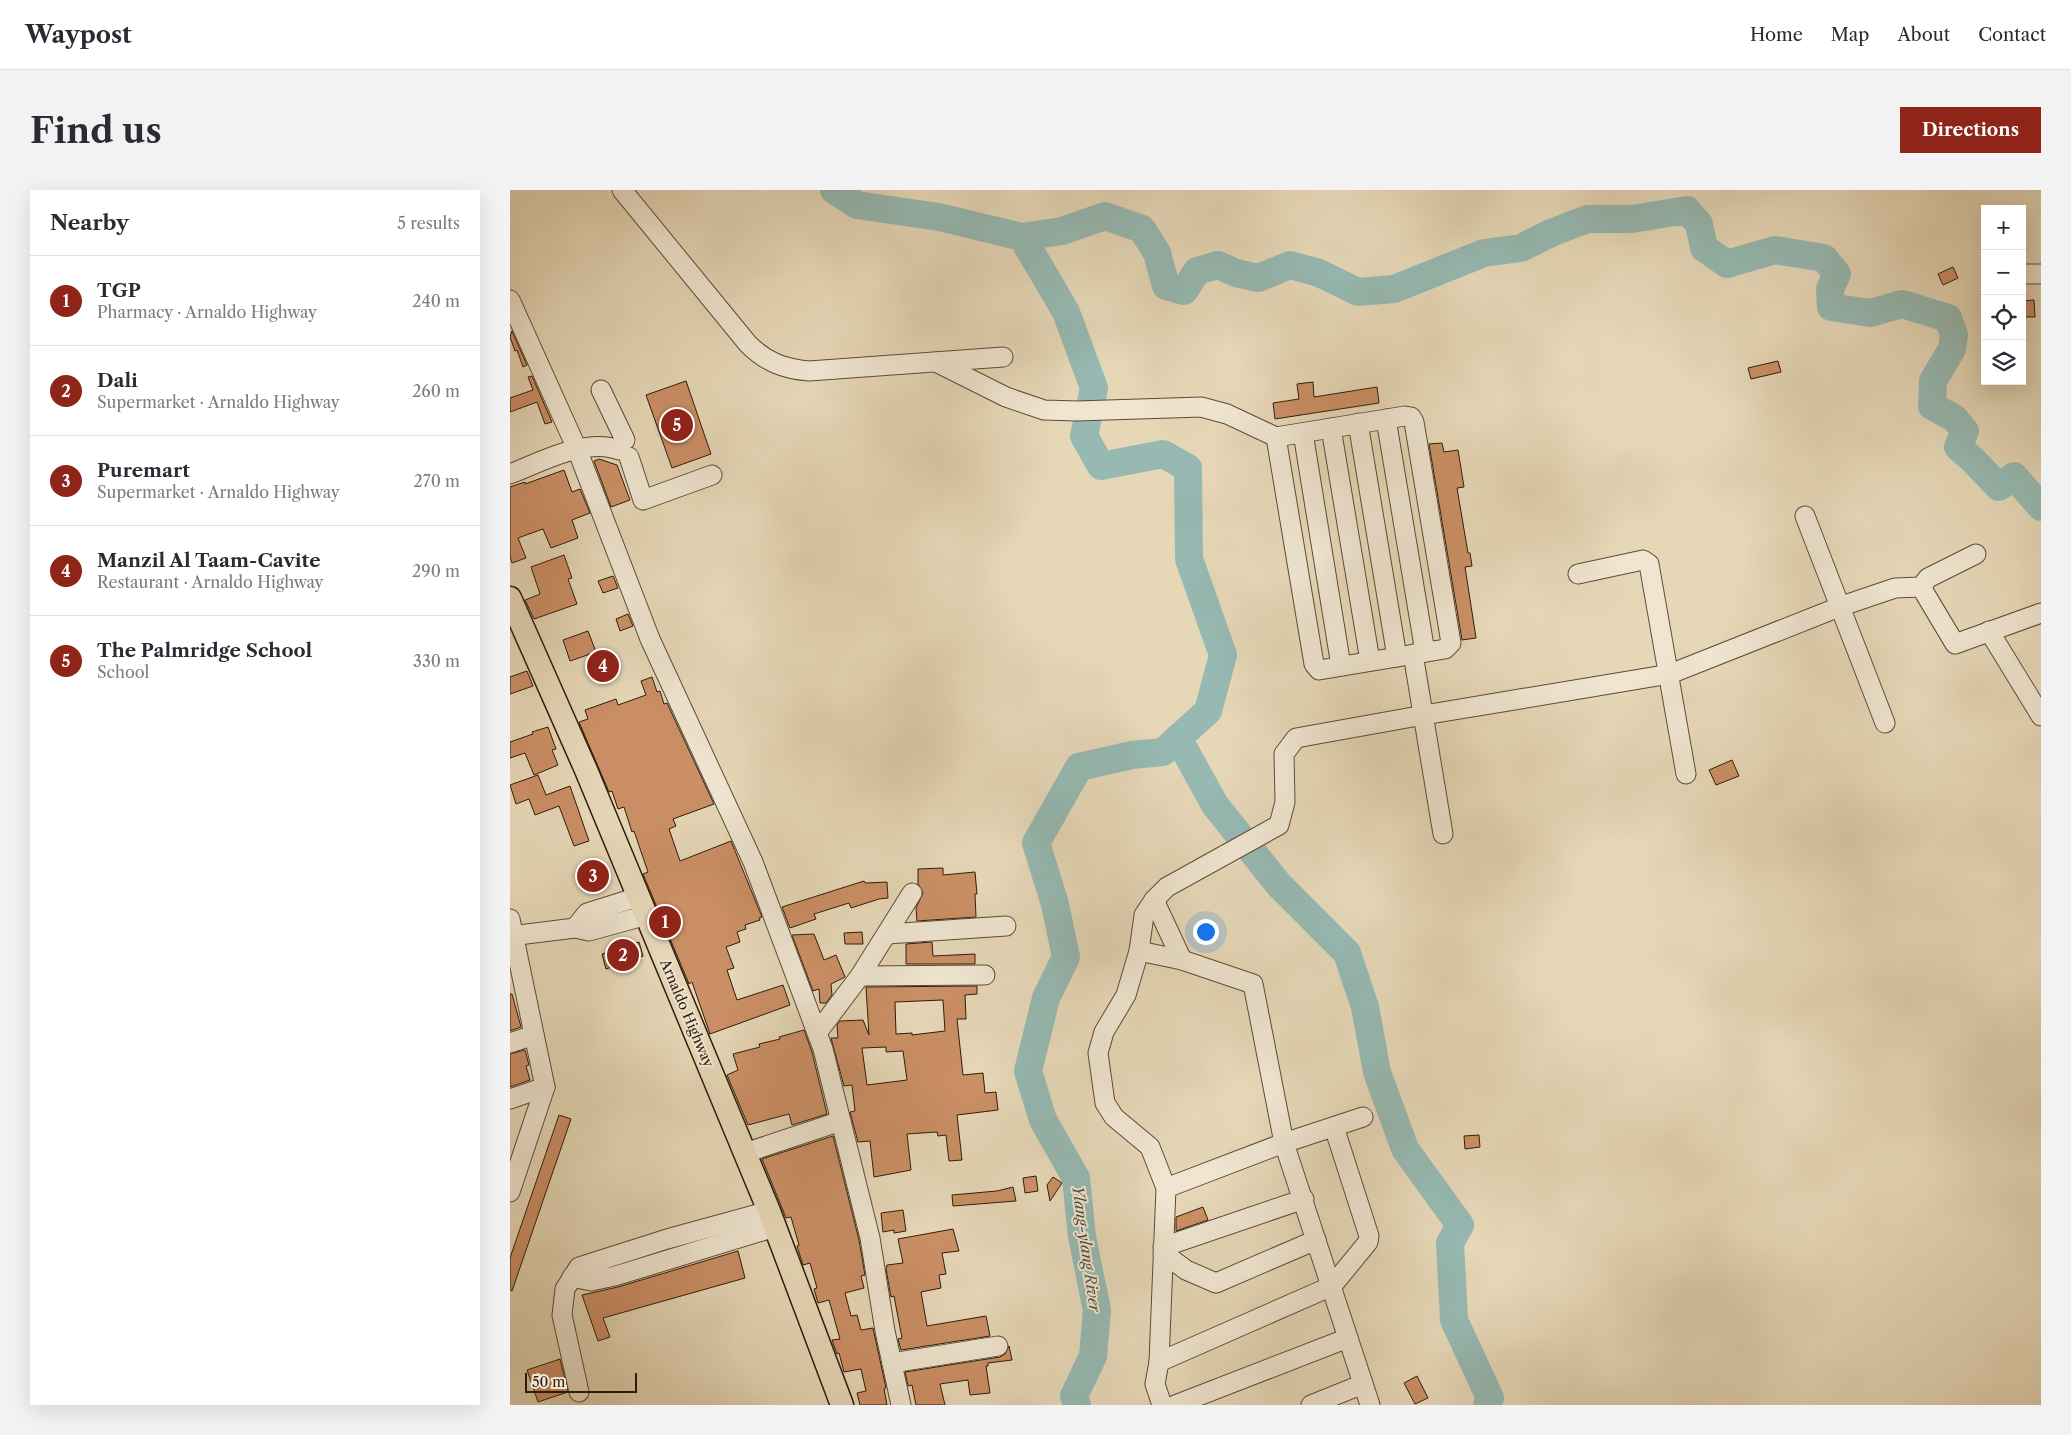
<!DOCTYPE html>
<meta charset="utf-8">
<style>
body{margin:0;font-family:"Libre Caslon Text",serif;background:#f2f2f3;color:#2b2b33}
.controls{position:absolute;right:15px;top:15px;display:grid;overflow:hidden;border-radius:0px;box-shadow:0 5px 20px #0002}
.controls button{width:45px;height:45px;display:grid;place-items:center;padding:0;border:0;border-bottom:1px solid #e1e1e2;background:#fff;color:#2b2b33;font:25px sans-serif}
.scale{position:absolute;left:15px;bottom:12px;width:112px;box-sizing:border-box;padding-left:5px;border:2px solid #2f1c0b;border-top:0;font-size:14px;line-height:18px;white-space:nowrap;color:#2f1c0b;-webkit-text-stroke:4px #efe5d0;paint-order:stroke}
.you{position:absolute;left:695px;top:741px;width:18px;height:18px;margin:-12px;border:4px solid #fff;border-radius:50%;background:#1a73e8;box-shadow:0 0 0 8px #1a73e833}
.badge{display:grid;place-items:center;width:32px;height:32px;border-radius:50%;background:#8f2418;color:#fff;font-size:16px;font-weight:700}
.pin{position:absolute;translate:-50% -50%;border:2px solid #fff;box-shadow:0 1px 5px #0006}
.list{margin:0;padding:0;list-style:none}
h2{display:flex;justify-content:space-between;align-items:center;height:65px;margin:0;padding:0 20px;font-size:21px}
h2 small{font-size:16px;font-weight:400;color:#7c7c81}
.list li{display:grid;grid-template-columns:32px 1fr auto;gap:15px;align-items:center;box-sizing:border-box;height:90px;padding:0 20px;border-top:1px solid #e1e1e2}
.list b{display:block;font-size:19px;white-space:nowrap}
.list p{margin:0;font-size:16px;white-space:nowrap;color:#7c7c81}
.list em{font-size:16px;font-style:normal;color:#7c7c81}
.icon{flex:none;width:28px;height:28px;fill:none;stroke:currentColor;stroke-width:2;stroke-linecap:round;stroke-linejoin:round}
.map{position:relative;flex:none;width:1531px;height:1215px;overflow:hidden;border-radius:0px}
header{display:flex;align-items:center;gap:30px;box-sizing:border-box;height:70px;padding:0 25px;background:#fff;border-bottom:1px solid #e1e1e2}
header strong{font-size:24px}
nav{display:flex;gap:28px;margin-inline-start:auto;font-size:18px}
.intro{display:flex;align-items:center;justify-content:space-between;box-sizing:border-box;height:120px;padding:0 30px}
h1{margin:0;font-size:35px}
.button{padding:12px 22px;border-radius:0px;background:#8f2418;color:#fff;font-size:18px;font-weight:700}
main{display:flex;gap:30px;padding:0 30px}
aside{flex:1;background:#fff;border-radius:0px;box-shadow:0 5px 20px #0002}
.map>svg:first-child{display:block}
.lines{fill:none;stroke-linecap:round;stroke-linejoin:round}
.river{stroke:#96b9b2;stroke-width:28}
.building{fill:#cb8f65;stroke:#2f1c0b;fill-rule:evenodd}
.minor-casing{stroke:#5d4b36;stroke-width:21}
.major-casing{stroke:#2f1c0b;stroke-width:25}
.minor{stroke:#efe5d0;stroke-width:19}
.major{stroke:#e6d7b7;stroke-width:22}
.labels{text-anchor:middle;stroke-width:4;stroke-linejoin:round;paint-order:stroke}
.street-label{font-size:14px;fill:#2f1c0b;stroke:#efe5d0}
.water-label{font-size:15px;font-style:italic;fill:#4e4b3d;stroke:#efe5d0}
</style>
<header>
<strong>Waypost</strong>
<nav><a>Home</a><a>Map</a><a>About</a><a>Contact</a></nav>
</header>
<div class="intro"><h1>Find us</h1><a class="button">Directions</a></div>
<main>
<aside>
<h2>Nearby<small>5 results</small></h2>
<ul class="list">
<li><span class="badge">1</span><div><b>TGP</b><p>Pharmacy · Arnaldo Highway</p></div><em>240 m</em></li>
<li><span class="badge">2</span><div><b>Dali</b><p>Supermarket · Arnaldo Highway</p></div><em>260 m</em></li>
<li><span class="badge">3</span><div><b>Puremart</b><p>Supermarket · Arnaldo Highway</p></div><em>270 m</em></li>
<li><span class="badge">4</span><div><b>Manzil Al Taam-Cavite</b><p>Restaurant · Arnaldo Highway</p></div><em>290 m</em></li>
<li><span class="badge">5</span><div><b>The Palmridge School</b><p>School</p></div><em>330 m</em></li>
</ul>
</aside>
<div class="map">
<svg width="1531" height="1215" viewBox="0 0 1531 1215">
<rect width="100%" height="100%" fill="#e6d7b7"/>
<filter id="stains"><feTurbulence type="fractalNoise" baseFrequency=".004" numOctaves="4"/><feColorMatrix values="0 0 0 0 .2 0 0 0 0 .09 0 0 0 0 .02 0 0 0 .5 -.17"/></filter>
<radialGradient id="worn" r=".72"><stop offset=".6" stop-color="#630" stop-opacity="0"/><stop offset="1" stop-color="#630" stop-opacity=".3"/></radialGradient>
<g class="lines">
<g class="river">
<path d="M324 0 347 15 429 27 512 47 556 122 584 198 574 246 591 276 653 264 678 278 679 369 713 465 698 521 653 562 622 565 569 577 526 653 545 714 556 767 536 808 518 881 533 930 566 988 572 1047 587 1120 583 1166 564 1206 567 1215"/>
<path d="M512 47 552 41 595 26 632 39 647 63 656 96 674 101 687 81 708 75 726 83 748 88 780 75 809 83 848 102 884 99 974 63 1011 58 1041 43 1077 29H1122L1177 20 1189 34 1194 58 1217 74 1265 60 1314 68 1327 84 1320 99 1321 117 1360 123 1392 114 1438 128 1444 145 1442 159 1423 191 1422 216 1444 228 1455 241 1448 257 1463 270 1489 297 1504 286 1531 317"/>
<path d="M668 548 705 615 769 695 837 763 855 817 867 882 895 959 950 1035 940 1053 944 1130 980 1208 977 1215"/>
</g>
</g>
<g class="building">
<path d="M1443 77 1448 88 1433 95 1428 84Z"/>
<path d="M1524 110 1525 127H1512V111Z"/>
<path d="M2 141 17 175 13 177 7 160 5 161 0 147Z"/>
<path d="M1268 171 1271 182 1241 189 1238 178Z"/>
<path d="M22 186 42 232 35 234 27 212 0 222V208L23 200 18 187Z"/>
<path d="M176 191 201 264 162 278 136 205Z"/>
<path d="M803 192 804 207 867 197 869 213 765 229 763 213 789 209 787 194Z"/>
<path d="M932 253 934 262 948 260 954 297 947 298 958 363H960L962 376 955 377 966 448 952 450 919 254Z"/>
<path d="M89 269 107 275 120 310 101 317 84 271Z"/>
<path d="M54 280 62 302 70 299 80 323 62 330 68 348 41 358 33 339 8 348 16 368 2 373 0 366V297L15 292V294Z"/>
<path d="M54 365 62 388 58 389 67 414 24 429 15 410 30 404 21 377Z"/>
<path d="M103 386 108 398 93 403 88 391Z"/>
<path d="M118 424 123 436 110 441 106 429Z"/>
<path d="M78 441 86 462 60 471 53 450Z"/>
<path d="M17 481 23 496 0 504V487Z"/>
<path d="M142 487 147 502 150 501 154 514 157 513 204 614 163 629 166 636 159 639 170 671 221 651 252 727 249 728 250 730 235 735 236 739 227 742 230 752 216 757 224 778 217 780 227 810 273 795 280 815 200 844 182 792 179 794 133 684 138 682 124 641 122 642 114 617 108 619 102 601 99 602 69 532 78 529 75 520 106 509 108 515 136 505 131 491Z"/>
<path d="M38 537 46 559 42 560 48 575 24 585 15 563 0 568V552L23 544 22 542Z"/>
<path d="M1222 570 1229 586 1206 595 1199 580Z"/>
<path d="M28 585 36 605 60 596 79 651 64 656 49 616 25 625 19 609 6 614 0 595Z"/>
<path d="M93 672 100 691 72 700 66 682Z"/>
<path d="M433 678V685L465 682 467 704H465L466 727 407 731 406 718 413 703 408 694V679Z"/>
<path d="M354 691 355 693 377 692 378 708 369 709 341 718 339 713 304 724 306 729 280 738 272 717Z"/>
<path d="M352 742 353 754H335L334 743Z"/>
<path d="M304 744 314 770 326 765 335 787 321 794 322 805 316 813H310L309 799 303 801 282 745Z"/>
<path d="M129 752 133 766 96 779 92 764Z"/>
<path d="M422 752 423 766 465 764V774H396V754Z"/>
<path d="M467 796V804L455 805 456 829H447L453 885 473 883 475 903 486 902 488 920 447 925 452 970 439 971 436 945 428 946 427 942 397 944 401 980 364 987 360 951 348 952 340 922 345 921 342 895 334 896 321 848H328L327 835 330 831 353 830 359 845 356 797ZM433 810 435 841 402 845V843L386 844 385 812ZM376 857V862L393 861 397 890 357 895 352 858Z"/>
<path d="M0 804H2L11 837 0 841Z"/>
<path d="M294 840 302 862 317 924 282 935 279 924 238 935 217 885 228 880 223 864 250 857 249 854 270 849 269 847Z"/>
<path d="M15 860 19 875 16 876 20 890 0 897V864Z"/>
<path d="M49 925 61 929 2 1101 0 1100V1068Z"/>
<path d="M969 945 970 957 955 959 954 946Z"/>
<path d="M323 946 349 1050 355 1085 351 1086 354 1098 335 1103 341 1126 347 1125 351 1140 363 1138 376 1198 374 1199 377 1215H350L347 1203 356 1201 351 1179 334 1182 329 1163 327 1164 322 1150 330 1149 319 1110 308 1113 304 1099 307 1098 300 1073 293 1075 287 1056 289 1055 281 1027 276 1028 252 969Z"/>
<path d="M526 986 528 1001 515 1003 513 988Z"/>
<path d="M543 987 552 993 540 1011 537 995Z"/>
<path d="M503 997 506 1011 443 1016 442 1005 487 1001Z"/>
<path d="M693 1017 698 1030 666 1041V1027Z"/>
<path d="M393 1020 396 1041 384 1043V1040L373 1042 371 1023Z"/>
<path d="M443 1039 449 1061 432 1063 436 1084 429 1085 431 1098 411 1102 417 1136 476 1126 480 1146 391 1160 388 1149 392 1148 384 1106 381 1107 376 1079 377 1075 393 1073 388 1049Z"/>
<path d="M228 1061 235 1088 93 1128 100 1147 88 1151 72 1105 108 1097Z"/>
<path d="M499 1156 502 1170 478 1173V1176H476L480 1203 460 1205 458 1190 430 1194 435 1215H406L402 1195 398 1196 395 1182 490 1167 495 1164Z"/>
<path d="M50 1169 58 1202 28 1212 17 1180Z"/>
<path d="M907 1186 918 1208 905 1214 894 1193Z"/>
</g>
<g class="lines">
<defs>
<g id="minor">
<path d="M112 0 238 154C256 172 274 179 299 181L493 167"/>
<path d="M1512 84H1531"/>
<path d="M0 110 67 259 140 449 243 672 313 859 360 1048 375 1141 391 1215"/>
<path d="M426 172 496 207 534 220 567 221 691 217 717 224 766 247"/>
<path d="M91 200 115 250"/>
<path d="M895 226 901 227 904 232 941 453 935 459 809 480 804 474 766 247Z"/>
<path d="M876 229 915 462"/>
<path d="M848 233 887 467"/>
<path d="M821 238 860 471"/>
<path d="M793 243 831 476"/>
<path d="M119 267 133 310 202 285"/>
<path d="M0 284C31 272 76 247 109 260"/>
<path d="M1295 326 1375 533"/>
<path d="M1068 384 1133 370 1139 374 1176 584"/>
<path d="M1411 397 1418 388 1466 364"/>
<path d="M1479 441 1531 526"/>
<path d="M903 464 933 644"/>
<path d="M644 710 672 770"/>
<path d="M0 729 35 897 0 1002"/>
<path d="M65 738 77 723 128 707"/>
<path d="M377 744 496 736"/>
<path d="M0 746 65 738 79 741 137 725"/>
<path d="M629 761 672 770 743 794 774 953 860 1215"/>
<path d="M350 786 475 785"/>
<path d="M307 843 350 786 402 703"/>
<path d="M0 853 24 845"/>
<path d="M0 909 35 897"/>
<path d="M235 963 331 931"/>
<path d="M656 998 774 953 853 927"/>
<path d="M653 1057 794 1009"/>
<path d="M653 1063 676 1080 706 1093 806 1050"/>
<path d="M62 1087 81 1091 105 1086 265 1037"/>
<path d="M649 1172 822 1096 858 1052 859 1046 824 937"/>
<path d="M382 1173 488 1156"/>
<path d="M69 1202 52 1125 55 1099 69 1077 157 1049 259 1021"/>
<path d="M652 1215 645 1194 649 1172 656 998 640 957 604 927 595 913 588 863 594 842 616 805 629 761 634 725 644 710 657 697 769 635 775 612 774 564 786 548 914 525 1160 484 1329 417 1385 398 1411 397 1445 454 1531 423"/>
<path d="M665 1215 838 1148"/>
<path d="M801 1215 853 1194"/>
</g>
<path id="major" d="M0 408 76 580 259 1021 332 1215"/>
</defs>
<use href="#minor" class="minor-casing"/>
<use href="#major" class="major-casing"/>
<use href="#minor" class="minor"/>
<use href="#major" class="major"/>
</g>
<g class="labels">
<g class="street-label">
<text transform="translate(177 823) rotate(67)" y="5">Arnaldo Highway</text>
</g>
<g class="water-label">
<text transform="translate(576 1059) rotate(82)" y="5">Ylang-ylang River</text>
</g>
</g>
<rect width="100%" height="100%" filter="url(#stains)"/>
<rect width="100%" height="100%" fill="url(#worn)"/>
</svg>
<div class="controls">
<button>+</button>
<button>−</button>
<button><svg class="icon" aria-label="locate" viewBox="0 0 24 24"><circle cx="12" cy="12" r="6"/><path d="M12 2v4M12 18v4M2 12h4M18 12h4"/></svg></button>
<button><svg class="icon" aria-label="layers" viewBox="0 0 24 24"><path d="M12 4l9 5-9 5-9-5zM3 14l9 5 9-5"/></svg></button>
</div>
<div class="scale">50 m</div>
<div class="you"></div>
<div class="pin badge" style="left:155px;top:732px">1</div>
<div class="pin badge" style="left:113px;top:765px">2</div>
<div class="pin badge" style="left:83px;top:686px">3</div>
<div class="pin badge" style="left:93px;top:476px">4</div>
<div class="pin badge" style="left:167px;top:235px">5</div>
</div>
</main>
